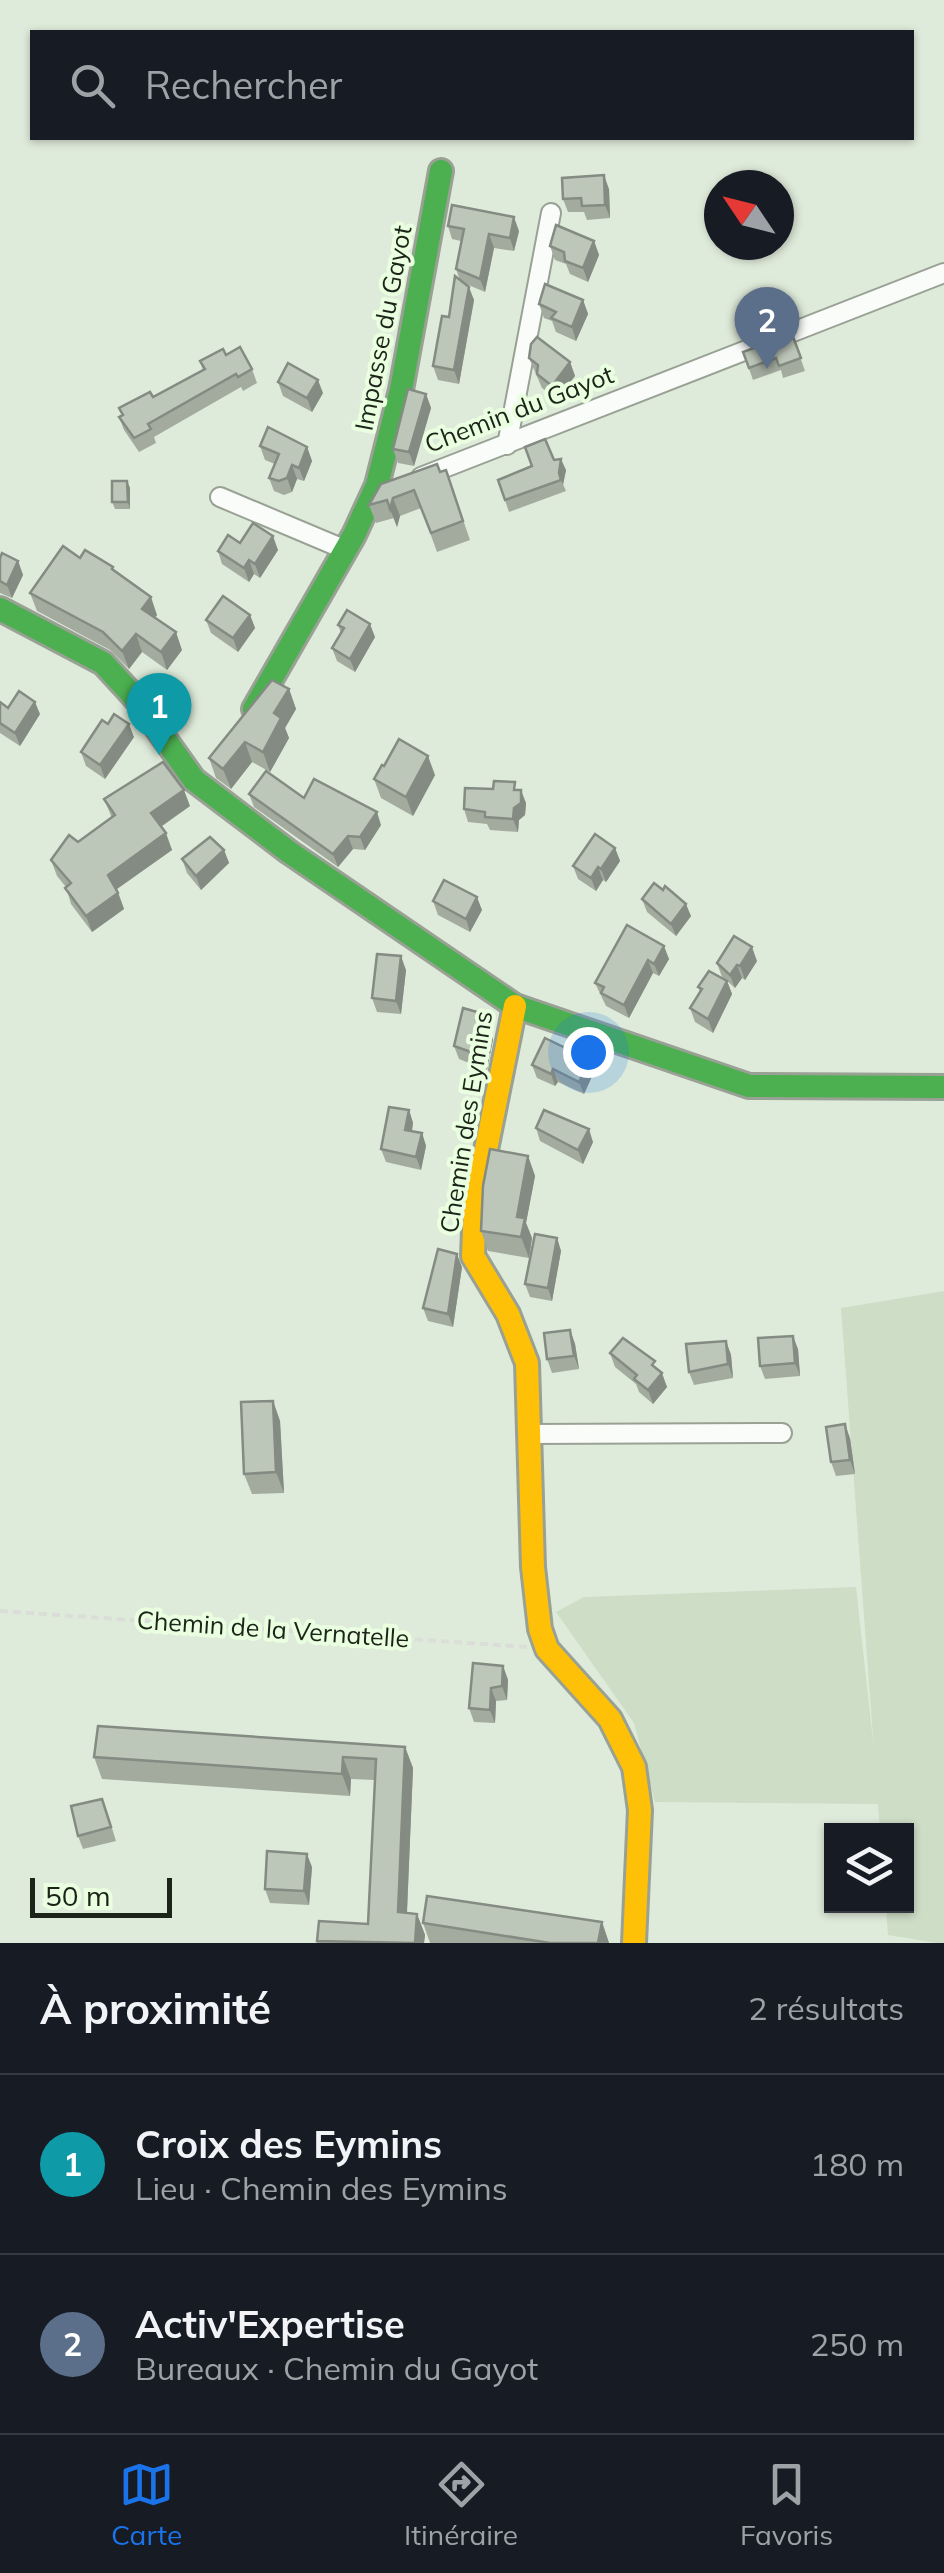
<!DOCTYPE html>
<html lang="fr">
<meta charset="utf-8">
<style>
body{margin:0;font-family:Mulish,sans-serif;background:#20242c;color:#f1f3f6}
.controls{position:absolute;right:30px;bottom:30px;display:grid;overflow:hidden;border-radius:0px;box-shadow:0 2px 8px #0004}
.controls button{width:90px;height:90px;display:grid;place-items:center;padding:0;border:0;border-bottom:2px solid #363941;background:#171b24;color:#f1f3f6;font:50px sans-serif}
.compass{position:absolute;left:704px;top:170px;width:90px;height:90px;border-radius:50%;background:#171b24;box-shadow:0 2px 8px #0004;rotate:305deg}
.scale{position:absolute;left:30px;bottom:25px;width:142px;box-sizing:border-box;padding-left:10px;border:5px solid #1c2419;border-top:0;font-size:28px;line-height:35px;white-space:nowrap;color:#1c2419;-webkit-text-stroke:8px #e9ffe0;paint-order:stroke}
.you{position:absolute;left:588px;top:1052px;width:35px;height:35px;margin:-25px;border:8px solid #fff;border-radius:50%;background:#1a73e8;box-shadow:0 0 0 15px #1a73e833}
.badge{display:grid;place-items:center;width:65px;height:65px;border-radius:50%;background:#1a73e8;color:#fff;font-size:32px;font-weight:700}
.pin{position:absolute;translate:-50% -82px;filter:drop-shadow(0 2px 5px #0008)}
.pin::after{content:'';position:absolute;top:52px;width:35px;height:30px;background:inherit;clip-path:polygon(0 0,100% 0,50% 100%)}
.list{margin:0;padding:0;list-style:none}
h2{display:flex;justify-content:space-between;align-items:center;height:130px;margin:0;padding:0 40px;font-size:42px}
h2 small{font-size:32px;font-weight:400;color:#9ea1a6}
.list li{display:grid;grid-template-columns:65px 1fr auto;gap:30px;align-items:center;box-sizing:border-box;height:180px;padding:0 40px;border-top:2px solid #363941}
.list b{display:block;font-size:38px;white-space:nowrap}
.list p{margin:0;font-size:32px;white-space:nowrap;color:#9ea1a6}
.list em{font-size:32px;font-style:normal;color:#9ea1a6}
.icon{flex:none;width:55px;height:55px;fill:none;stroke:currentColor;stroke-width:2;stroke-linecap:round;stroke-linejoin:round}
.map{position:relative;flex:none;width:944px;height:1943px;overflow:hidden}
.search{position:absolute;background:#171b24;box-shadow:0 2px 8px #0004;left:30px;right:30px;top:30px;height:110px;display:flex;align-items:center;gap:25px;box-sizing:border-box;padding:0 35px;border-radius:0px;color:#9ea1a6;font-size:38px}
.sheet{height:490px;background:#171b24}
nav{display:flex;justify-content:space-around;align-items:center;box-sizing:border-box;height:140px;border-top:2px solid #363941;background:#171b24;font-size:28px;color:#9ea1a6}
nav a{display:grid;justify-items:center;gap:5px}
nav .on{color:#1a73e8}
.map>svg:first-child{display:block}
.green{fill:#cdddc6}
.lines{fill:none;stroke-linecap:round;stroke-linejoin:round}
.street-casing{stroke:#99a195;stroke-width:22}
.fast-casing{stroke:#99a195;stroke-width:28}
.slow-casing{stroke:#99a195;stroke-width:28}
.path{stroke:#daddd8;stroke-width:4;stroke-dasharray:8 5;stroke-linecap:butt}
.street{stroke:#fafcf9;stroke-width:18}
.fast{stroke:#4caf50;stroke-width:22}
.slow{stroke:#ffc107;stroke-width:22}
.wall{fill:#a3ab9f}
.shaded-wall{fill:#848b82}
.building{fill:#bdc7b9;stroke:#848b82;stroke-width:2.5}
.labels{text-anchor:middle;stroke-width:8;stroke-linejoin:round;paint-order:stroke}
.street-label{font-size:25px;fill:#1c2419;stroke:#e9ffe0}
</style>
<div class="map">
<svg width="944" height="1943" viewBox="0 0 944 1943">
<rect width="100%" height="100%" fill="#dfebda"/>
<path class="green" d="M944 1291V1943H937L888 1935 886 1906H906V1830H880L878 1804 655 1802 634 1723 556 1612 584 1597 856 1587 874 1750 841 1308Z"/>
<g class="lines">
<defs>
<g id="street">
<path d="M507 445 551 213"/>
<path d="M421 477 944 273"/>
<path d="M220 497 346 550"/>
<path d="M529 1434 782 1433"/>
</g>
<g id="fast">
<path d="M0 609 103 663 137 700 194 780 289 852 515 1006 749 1086 944 1087"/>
<path d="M254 709 354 535 377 485 401 390 441 171"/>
</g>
<path id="slow" d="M515 1006 475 1204 473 1256 508 1314 527 1363 533 1567 540 1629 547 1649 610 1719 634 1767 640 1810 634 1943"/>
</defs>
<use href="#street" class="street-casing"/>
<use href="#fast" class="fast-casing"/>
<use href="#slow" class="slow-casing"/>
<path class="path" d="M0 1611 527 1647"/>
<use href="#street" class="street"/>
<use href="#fast" class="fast"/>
<use href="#slow" class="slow"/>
</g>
<g class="wall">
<path d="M609 189 610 218 587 220 584 212H568L563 199Z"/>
<path d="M448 226 519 231 514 251 494 248 485 292 466 284 474 300 459 384 438 380 433 366 460 280 456 269 461 241 452 239Z"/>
<path d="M594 241 599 255 588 282 570 274 566 264 555 260 550 246Z"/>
<path d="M583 300 588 314 576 341 556 332 552 321 544 318 539 304Z"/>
<path d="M792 334 805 371 783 378 781 370 753 380 743 352Z"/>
<path d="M226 355 252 369 257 383 243 391 241 387 154 437 156 443 139 452 124 430 119 417 122 415 119 408 153 397 203 370 200 361Z"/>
<path d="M529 358 570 362 575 376 557 399 542 388Z"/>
<path d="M278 382 323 393 312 412 283 396Z"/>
<path d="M426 394 431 408 414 466 398 463 393 449Z"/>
<path d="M260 446 307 447 312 461 304 481 297 479 292 492 284 495 274 491 269 478 275 464 265 460Z"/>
<path d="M554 460 566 470 563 484 566 491 509 512 498 480Z"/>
<path d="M446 470 470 540 437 552 421 508 400 516 397 527 394 518 376 523 369 505Z"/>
<path d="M127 481 130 488V509H115L112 502Z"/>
<path d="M240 543 278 550 260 578 254 574 249 582 222 564 218 551Z"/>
<path d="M0 558 18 561 23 575 12 598 0 593Z"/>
<path d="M80 558 115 572 157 615 155 618 182 650 167 670 142 652 129 669 110 650 37 611 30 593Z"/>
<path d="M250 615 255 628 238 652 211 633 206 620Z"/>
<path d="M338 625 375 637 355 672 337 661 332 648 341 633Z"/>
<path d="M289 689 296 709 285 728 289 738 270 772 252 762 231 789 216 778 209 758Z"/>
<path d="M0 702 8 708 40 714 20 746 0 733Z"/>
<path d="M108 724 134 737 105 779 86 766 81 752Z"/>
<path d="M435 775 413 816 381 798 374 779Z"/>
<path d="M518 790 526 803 525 815 519 820 518 832 490 830 487 824 468 822 464 809Z"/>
<path d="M249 794 304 798 381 825 365 850 353 849 338 867 254 807Z"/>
<path d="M104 799 190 806 161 827 172 850 117 889 124 909 92 932 71 904 66 887 57 876 51 860 112 818Z"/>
<path d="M615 848 620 861 606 882 603 880 596 891 578 879 573 866Z"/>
<path d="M224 850 229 863 201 890 187 873 182 859Z"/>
<path d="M642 899 691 916 676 936 647 912Z"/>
<path d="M433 901 482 910 470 932 438 915Z"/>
<path d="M627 925 669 959 659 976 653 973 629 1018 606 1006 595 983Z"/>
<path d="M757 961 745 980 742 978 735 988 727 981 732 994 713 1033 695 1022 690 1008 700 992 698 987 726 980 722 977 717 963Z"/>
<path d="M406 970 401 1014 377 1012 372 998Z"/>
<path d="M481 1022 493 1039 487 1070 459 1059 454 1046Z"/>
<path d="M590 1060 594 1072 584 1094 558 1082 555 1086 537 1078 532 1065Z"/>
<path d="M409 1110 413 1123 412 1131 422 1133 426 1146 421 1170 386 1162 381 1149Z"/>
<path d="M536 1128 593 1142 583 1164 540 1141Z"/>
<path d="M528 1156 535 1176 526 1223 532 1238 529 1258 488 1251 481 1231Z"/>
<path d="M557 1238 561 1251 552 1301 530 1297 525 1284Z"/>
<path d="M462 1267 453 1327 428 1321 423 1308Z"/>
<path d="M570 1330 575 1344 579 1369 552 1373 547 1359Z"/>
<path d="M726 1341 731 1355 733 1378 694 1385 689 1372Z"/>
<path d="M798 1349 800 1376 765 1379 760 1366Z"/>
<path d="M610 1353 659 1370 667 1387 653 1404 639 1392 636 1384 615 1367Z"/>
<path d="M273 1401 280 1421 284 1493 252 1494 244 1474Z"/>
<path d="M850 1438 855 1474 836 1476 831 1462Z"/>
<path d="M503 1666 508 1680 507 1700 496 1701 495 1723 474 1722 469 1708Z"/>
<path d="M405 1747 413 1768 407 1913 417 1914 425 1935 424 1943H317V1941L368 1924 375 1780 351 1779 350 1796 102 1779 94 1757Z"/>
<path d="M107 1812 116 1841 83 1849 78 1836Z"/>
<path d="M312 1867 309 1905 270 1903 265 1889Z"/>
<path d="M602 1922 609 1943H430L423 1923Z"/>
</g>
<g class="shaded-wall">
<path d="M604 175 609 189 610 218 605 205Z"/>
<path d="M514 217 519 231 514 251 510 238Z"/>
<path d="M489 234 494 248 485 292 480 279Z"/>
<path d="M594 241 599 255 588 282 583 268Z"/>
<path d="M469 287 474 300 459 384 454 370Z"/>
<path d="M583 300 588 314 576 341 572 327Z"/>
<path d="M570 362 575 376 557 399 552 386Z"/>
<path d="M318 380 323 393 312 412 307 398Z"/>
<path d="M426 394 431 408 414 466 409 452Z"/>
<path d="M307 447 312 461 304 481 299 468Z"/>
<path d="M561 459 566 470 563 485 559 473Z"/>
<path d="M292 465 297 479 292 492 287 478Z"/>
<path d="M127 481 130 488V509L128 502Z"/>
<path d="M393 498 400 516 397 527 390 509Z"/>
<path d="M273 536 278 550 260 578 255 564Z"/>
<path d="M249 560 254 574 249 582 244 568Z"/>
<path d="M18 561 23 575 12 598 7 585Z"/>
<path d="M151 597 157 615 149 627 142 609Z"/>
<path d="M250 615 255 628 238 652 233 638Z"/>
<path d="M370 624 375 637 355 672 350 659Z"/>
<path d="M176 632 182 650 167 670 161 652Z"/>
<path d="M136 634 142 652 129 669 122 651Z"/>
<path d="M289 689 296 709 285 728 289 738 270 772 263 752 274 713Z"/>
<path d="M35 702 40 714 20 746 15 733Z"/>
<path d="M129 724 134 737 105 779 100 765Z"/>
<path d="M245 742 252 762 231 789 223 769Z"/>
<path d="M428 756 435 775 413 816 406 797Z"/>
<path d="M184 790 190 806 157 829 151 813Z"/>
<path d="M521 790 526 803 525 815 519 820 518 832 513 819 514 808Z"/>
<path d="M377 812 381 825 365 850 360 837Z"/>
<path d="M166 833 172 850 114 891 108 875Z"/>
<path d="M348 836 353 849 338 867 333 854Z"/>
<path d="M615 848 620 861 606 882 601 869Z"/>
<path d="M224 850 229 863 201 890 196 876Z"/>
<path d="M598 867 603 880 596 891 591 878Z"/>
<path d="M118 893 124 909 92 932 86 916Z"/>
<path d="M477 897 482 910 470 932 466 919Z"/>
<path d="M686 904 691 916 676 936 671 924Z"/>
<path d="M664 946 669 959 659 976 654 964Z"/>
<path d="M752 947 757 961 745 980 740 966Z"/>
<path d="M401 956 406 970 401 1014 396 1001Z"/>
<path d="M648 960 653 973 629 1018 624 1005Z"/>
<path d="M737 965 742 978 735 988 730 975Z"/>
<path d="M727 981 732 994 713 1033 708 1019Z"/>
<path d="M488 1025 493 1039 487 1070 482 1056Z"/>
<path d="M590 1060 594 1072 584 1094 579 1082Z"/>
<path d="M553 1069 558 1082 555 1086 551 1074Z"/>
<path d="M409 1110 413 1123 410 1143 405 1130Z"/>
<path d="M589 1129 593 1142 583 1164 578 1150Z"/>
<path d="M422 1133 426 1146 421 1170 416 1157Z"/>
<path d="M528 1156 535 1176 526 1223 532 1238 529 1258 521 1237 517 1217Z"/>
<path d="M557 1238 561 1251 552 1301 548 1288Z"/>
<path d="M457 1254 462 1267 453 1327 448 1314Z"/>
<path d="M570 1330 575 1344 579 1369 574 1356Z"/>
<path d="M793 1336 798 1349 800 1376 795 1363Z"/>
<path d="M726 1341 731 1355 733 1378 728 1364Z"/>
<path d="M662 1373 667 1387 653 1404 648 1390Z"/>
<path d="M273 1401 280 1421 284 1493 276 1472Z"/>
<path d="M845 1424 850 1438 855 1474 850 1460Z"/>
<path d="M503 1666 508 1680 507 1700 502 1686Z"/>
<path d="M491 1688 496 1701 495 1723 490 1710Z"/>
<path d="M405 1747 413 1768 406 1934 398 1912Z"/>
<path d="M343 1757 351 1779 350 1796 342 1774Z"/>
<path d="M307 1854 312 1867 309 1905 304 1891Z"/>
<path d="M417 1914 425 1935 424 1943H415Z"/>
<path d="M602 1922 609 1943H598Z"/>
</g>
<g class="building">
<path d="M604 175 605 205 582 206 581 198 563 199 562 178Z"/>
<path d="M452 205 514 217 510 238 489 234 480 279 456 269 464 229 448 226Z"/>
<path d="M556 225 594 241 583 268 565 261 564 252 550 246Z"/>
<path d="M455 276 469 287 454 370 433 366 442 316 449 317Z"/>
<path d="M545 284 583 300 572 327 551 318 556 312 539 304Z"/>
<path d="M792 334 801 358 779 366 776 358 749 368 743 352Z"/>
<path d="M537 337 570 362 552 386 537 374 538 365 529 358 531 344Z"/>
<path d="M240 347 252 369 238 377 236 374 148 424 151 429 134 438 119 417 123 415 119 408 150 392 153 397 205 369 200 361 223 349 226 355Z"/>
<path d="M288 363 318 380 307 398 278 382Z"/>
<path d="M408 389 426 394 409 452 393 449Z"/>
<path d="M268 427 307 447 299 468 292 465 287 478 279 481 269 478 279 454 260 446Z"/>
<path d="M545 439 554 460 561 459 559 473 561 480 505 500 498 480 532 466 525 447Z"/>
<path d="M437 464 440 472 446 470 463 521 431 533 414 490 393 498 390 509 387 500 369 505 381 484Z"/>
<path d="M112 481H127L128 502H112Z"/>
<path d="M253 523 273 536 255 564 249 560 244 568 218 551 228 535 240 543Z"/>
<path d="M63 546 80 558 85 550 113 567 112 569 151 597 142 609 176 632 161 652 136 634 122 651 103 632 30 593Z"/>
<path d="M2 553 18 561 7 585 0 581V558Z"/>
<path d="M223 596 250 615 233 638 206 620Z"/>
<path d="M347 610 370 624 350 659 332 648 344 628 338 625Z"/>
<path d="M272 680 289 689 274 713 281 718 263 752 245 742 223 769 209 758Z"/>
<path d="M19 691 35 702 15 733 0 723V702L8 708Z"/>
<path d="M114 714 129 724 100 765 81 752 102 720 108 724Z"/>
<path d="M399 739 428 756 406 797 374 779 382 765 384 766Z"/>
<path d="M163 762 184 790 151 813 166 833 108 875 118 893 86 916 65 888 71 883 51 860 69 835 78 842 115 815 104 799Z"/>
<path d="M266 771 304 798 314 779 377 812 360 837 348 836 333 854 249 794Z"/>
<path d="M494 781 515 782 514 790H521V803L514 808 513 819 485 817V812L464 809 465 788 493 789Z"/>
<path d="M595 834 615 848 601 869 598 867 591 878 573 866Z"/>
<path d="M210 837 224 850 196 876 182 859Z"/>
<path d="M444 880 477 897 466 919 433 901Z"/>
<path d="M654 883 663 890 665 886 686 904 671 924 642 899Z"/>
<path d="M627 925 664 946 654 964 648 960 624 1005 601 993 604 987 595 983Z"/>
<path d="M734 936 752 947 740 966 737 965 730 975 717 963Z"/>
<path d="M377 954 401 956 396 1001 372 998Z"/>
<path d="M709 971 727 981 708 1019 690 1008 702 989 698 987Z"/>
<path d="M463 1008 477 1012 476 1020 488 1025 482 1056 454 1046Z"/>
<path d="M545 1038 590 1060 579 1082 553 1069 551 1074 532 1065Z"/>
<path d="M389 1107 409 1110 405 1130 422 1133 416 1157 381 1149Z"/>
<path d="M544 1110 589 1129 578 1150 536 1128Z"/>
<path d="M490 1149 528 1156 517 1217 525 1218 521 1237 481 1231 483 1186Z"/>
<path d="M535 1234 557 1238 548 1288 525 1284Z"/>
<path d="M438 1249 457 1254 448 1314 423 1308Z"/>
<path d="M570 1330 574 1356 547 1359 544 1333Z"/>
<path d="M793 1336 795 1363 760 1366 758 1338Z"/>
<path d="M623 1338 655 1361 652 1365 662 1373 648 1390 634 1379 637 1375 610 1353Z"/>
<path d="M726 1341 728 1364 689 1372 686 1344Z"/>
<path d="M273 1401 276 1472 244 1474 241 1402Z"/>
<path d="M845 1424 850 1460 831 1462 826 1427Z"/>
<path d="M473 1663 503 1666 502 1686 491 1688 490 1710 469 1708Z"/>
<path d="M98 1726 405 1747 398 1912 417 1914 415 1943 317 1941 319 1921 368 1924 376 1759 343 1757 342 1774 94 1757Z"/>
<path d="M102 1799 111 1827 78 1836 71 1806Z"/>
<path d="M267 1851 307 1854 304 1891 265 1889Z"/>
<path d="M427 1896 602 1922 598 1943H550L423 1923Z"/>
</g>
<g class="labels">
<g class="street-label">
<text transform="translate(383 328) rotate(-79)" y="9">Impasse du Gayot</text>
<text transform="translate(519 409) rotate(-21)" y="9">Chemin du Gayot</text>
<text transform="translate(466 1122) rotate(-81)" y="9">Chemin des Eymins</text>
<text transform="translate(273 1629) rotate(4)" y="9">Chemin de la Vernatelle</text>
</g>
</g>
</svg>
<div class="controls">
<button><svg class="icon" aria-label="layers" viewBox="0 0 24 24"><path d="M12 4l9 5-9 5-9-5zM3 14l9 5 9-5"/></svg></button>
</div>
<svg class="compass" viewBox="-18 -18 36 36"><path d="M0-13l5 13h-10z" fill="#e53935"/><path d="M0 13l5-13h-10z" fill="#9ea1a6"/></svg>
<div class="scale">50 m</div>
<div class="you"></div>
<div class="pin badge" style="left:159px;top:755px;background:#0f9aa8">1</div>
<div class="pin badge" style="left:767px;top:369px;background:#5c6f8a">2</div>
<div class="search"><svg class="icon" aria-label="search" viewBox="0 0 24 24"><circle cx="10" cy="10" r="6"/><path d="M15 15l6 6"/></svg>Rechercher</div>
</div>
<section class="sheet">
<h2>À proximité<small>2 résultats</small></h2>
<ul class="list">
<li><span class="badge" style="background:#0f9aa8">1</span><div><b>Croix des Eymins</b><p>Lieu · Chemin des Eymins</p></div><em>180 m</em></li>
<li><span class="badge" style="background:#5c6f8a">2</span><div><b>Activ'Expertise</b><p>Bureaux · Chemin du Gayot</p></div><em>250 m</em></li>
</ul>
</section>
<nav>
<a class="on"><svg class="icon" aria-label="map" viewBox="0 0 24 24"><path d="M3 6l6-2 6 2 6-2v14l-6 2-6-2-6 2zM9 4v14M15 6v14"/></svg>Carte</a>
<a><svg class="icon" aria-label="directions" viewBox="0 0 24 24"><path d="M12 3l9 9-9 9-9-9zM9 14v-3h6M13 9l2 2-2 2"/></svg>Itinéraire</a>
<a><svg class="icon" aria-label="saved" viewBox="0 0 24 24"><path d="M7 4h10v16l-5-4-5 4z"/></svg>Favoris</a>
</nav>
